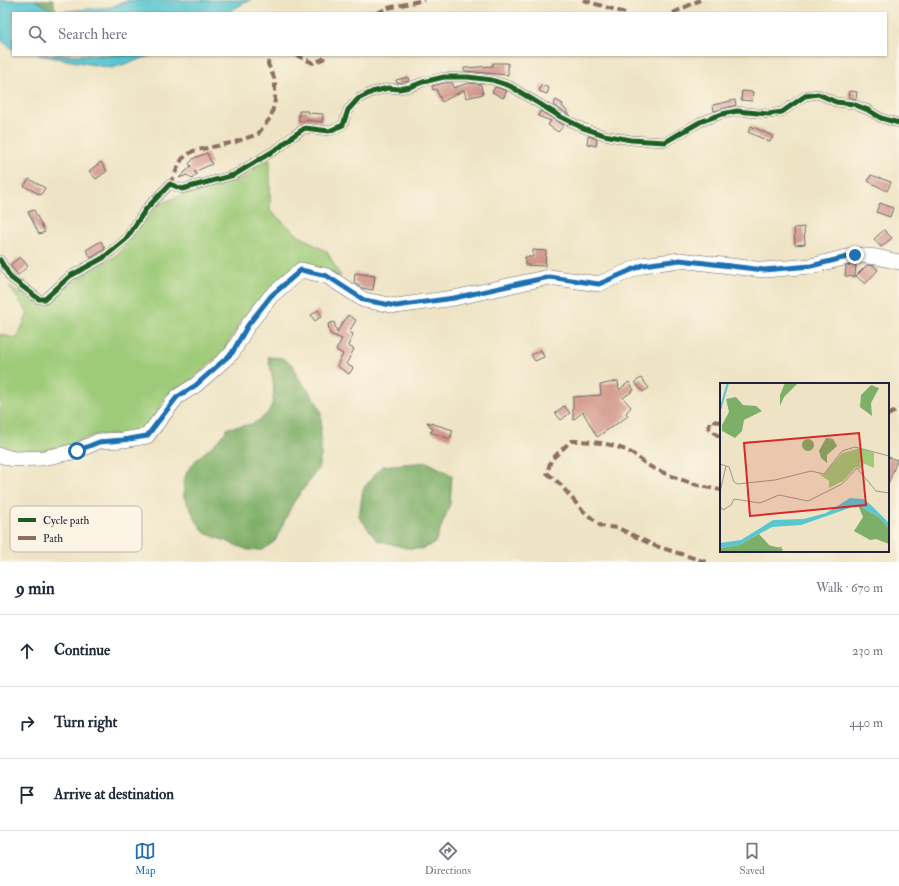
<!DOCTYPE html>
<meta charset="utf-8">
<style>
body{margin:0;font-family:"IM FELL Double Pica",serif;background:#f6f6f7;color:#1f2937}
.stop{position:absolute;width:12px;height:12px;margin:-9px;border:3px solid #1f6fb2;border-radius:50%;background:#fff}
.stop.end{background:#1f6fb2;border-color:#fff;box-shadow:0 1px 4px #0008}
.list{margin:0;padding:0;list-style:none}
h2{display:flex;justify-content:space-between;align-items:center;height:52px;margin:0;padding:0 16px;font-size:17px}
h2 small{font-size:13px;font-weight:400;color:#747a83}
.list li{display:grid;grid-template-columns:26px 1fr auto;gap:12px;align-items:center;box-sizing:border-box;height:72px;padding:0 16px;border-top:1px solid #e0e1e3}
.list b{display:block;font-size:15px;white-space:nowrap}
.list em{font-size:13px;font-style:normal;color:#747a83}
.icon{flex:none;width:22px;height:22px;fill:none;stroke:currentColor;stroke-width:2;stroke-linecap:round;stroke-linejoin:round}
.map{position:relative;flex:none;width:899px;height:562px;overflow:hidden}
.search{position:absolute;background:#fff;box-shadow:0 1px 3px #0004;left:12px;right:12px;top:12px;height:44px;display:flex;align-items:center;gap:10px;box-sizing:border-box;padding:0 14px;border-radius:0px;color:#747a83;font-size:15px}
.sheet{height:268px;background:#fff}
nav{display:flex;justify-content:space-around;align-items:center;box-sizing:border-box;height:56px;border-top:1px solid #e0e1e3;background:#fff;font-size:11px;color:#747a83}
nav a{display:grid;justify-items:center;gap:2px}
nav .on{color:#1f6fb2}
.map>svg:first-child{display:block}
.green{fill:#9ecb78;stroke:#60765a}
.forest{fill:#7eaf68;stroke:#506852}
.water{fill:#59c6d0;stroke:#3e7486}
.building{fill:#d1958a}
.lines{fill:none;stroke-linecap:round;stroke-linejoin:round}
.street-casing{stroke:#69666b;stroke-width:10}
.primary-casing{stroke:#69666b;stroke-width:16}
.street{stroke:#fff;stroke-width:9}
.primary{stroke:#fff;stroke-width:15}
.quiet{stroke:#8d6e63;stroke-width:4;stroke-dasharray:8 4;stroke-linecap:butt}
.cycleway-casing{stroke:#fcf5e5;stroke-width:8}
.cycleway{stroke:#1b5e20;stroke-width:5}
.route{stroke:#1f6fb2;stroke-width:5}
.inset-river{fill:none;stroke:#59c6d0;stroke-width:2}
.inset-road{fill:none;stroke:#9c968e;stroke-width:1}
.view{fill:#d62828;fill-opacity:0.15;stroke:#d62828;stroke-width:2}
.inset-edge{fill:none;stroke:#22223b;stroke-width:2}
.key{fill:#fcf5e5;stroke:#bbb6b2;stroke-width:1}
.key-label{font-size:11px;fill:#22223b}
</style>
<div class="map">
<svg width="899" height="562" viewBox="0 0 899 562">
<rect width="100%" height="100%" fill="#fcf5e5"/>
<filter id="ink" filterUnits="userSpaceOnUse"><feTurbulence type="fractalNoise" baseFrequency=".025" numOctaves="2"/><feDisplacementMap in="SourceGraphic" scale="8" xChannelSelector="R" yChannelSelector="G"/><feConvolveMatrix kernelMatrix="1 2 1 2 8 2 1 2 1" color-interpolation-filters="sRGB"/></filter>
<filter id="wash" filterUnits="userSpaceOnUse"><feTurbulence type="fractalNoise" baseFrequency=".012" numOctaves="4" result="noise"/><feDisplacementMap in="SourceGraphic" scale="16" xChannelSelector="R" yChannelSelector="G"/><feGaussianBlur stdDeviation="0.9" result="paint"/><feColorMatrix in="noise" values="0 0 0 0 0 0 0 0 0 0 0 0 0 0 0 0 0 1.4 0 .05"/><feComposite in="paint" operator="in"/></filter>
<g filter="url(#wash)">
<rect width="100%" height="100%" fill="#eee4c5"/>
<path class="green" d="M270 159V211L298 235 327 252 341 277 311 266 289 270 242 319 224 350 192 380 166 395 150 425 126 435H95L59 448 25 454 0 449V334L17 339 28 313 9 286 20 292 34 302 45 301 58 291 118 254 158 205 183 194 221 182 244 179 257 166Z"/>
<g class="forest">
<path d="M35 0H53L56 12Z"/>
<path d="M268 357 282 358 293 365 298 377 315 399 321 412V456L318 469 293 503 275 541 263 550H248L205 533 197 522 184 497 183 482 188 470 197 459 220 439 228 428C237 426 249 426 256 422 282 409 273 378 268 357Z"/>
<path d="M427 462 452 475 450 504 435 543 421 549 406 548 377 540 359 517 363 489 382 466Z"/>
</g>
<g class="water">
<path d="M0 0H35L56 12 111 7 130 0H251L233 9 229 13H13V50L0 39Z"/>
<path d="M38 55H153L112 68Z"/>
</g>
<g id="blocks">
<g class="building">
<path d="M493 63H508V75L464 71V68L493 66Z"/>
<path d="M408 77 409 81 397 83 396 80Z"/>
<path d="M445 83H453V88L469 83 481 85 483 94 466 98 464 90 442 102 436 89 433 90 432 86Z"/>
<path d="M541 85 549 88 547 94 539 91Z"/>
<path d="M495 87 507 91 503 98 492 92Z"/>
<path d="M742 91 753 92 752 101 741 100Z"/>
<path d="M849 91 857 92 856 99 848 97Z"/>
<path d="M556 100 563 104 562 106 571 116 553 105Z"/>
<path d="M735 100 736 105 714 111 713 105Z"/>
<path d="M299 111H308V113L323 114 322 122 307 120V121H299Z"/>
<path d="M540 111 564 125 558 132 548 125 551 121 538 116Z"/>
<path d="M751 126 773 136 770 142 748 132Z"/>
<path d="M588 136 597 139 596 146 587 144Z"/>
<path d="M207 153 212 164 194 172 197 174 192 179 187 175 179 178 191 166 189 164 194 158Z"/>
<path d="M101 162 107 171 96 179 89 171Z"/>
<path d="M871 175 891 182 887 191 868 181Z"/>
<path d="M29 179 45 188 41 195 24 186Z"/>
<path d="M880 203 893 208 890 217 876 212Z"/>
<path d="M34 210 45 232 39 234 28 212Z"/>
<path d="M804 227 805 244 795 245 794 228Z"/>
<path d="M884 230 892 238 881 247 874 239Z"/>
<path d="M101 241 105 249 91 258 86 250Z"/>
<path d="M533 250 546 251 545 266 525 265V257H533Z"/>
<path d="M20 257 28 266 18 275 10 265Z"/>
<path d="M856 264 855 277 845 276 846 266Z"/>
<path d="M867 265 874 266 878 270 865 284 856 276Z"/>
<path d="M355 273 375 276 373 290 362 288 354 283Z"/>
<path d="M318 310 322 316 315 321 311 315Z"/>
<path d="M348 315 356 320 349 332 353 334 348 346 354 349 346 364 353 368 349 374 337 366 343 354 336 350 342 339 330 334 328 324 334 322 337 332Z"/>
<path d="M541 350 544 357 535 361 531 355Z"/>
<path d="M641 378 649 388 643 392 635 382Z"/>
<path d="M618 381 619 390 629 382 634 390 623 398 631 407 626 413 628 416 597 437 583 412 573 420V397L601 395 600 385Z"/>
<path d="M564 406 570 413 561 420 555 413Z"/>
<path d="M427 422 453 430 450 439 430 432 433 430Z"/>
<path d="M888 457 897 460 889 482H888Z"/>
</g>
</g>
</g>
<g filter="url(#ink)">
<use href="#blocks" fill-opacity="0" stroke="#69666b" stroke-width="1"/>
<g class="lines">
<defs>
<path id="street" d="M0 260 11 278 39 299H45L70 276 103 258 126 239 146 209 170 184 182 189 234 175 280 147 293 136 305 128 329 131 343 125 348 110 358 99 372 92 388 88 399 89 410 87 423 82 444 77H468L492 80 510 86 561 117 583 128 604 135 631 140 665 142 700 122 722 114 737 111 768 114 782 112 805 96 818 94 836 102 853 104 868 110 881 118 899 123"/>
<path id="primary" d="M0 455 13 459 43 458 77 451 99 441 123 440 147 436 177 397 196 385 232 353 248 325 271 296 301 270 327 276 364 300 396 306 454 298 549 277 599 284 643 265 680 260 764 270 811 266 855 255 877 257 899 262"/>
</defs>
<use href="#street" class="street-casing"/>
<use href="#primary" class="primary-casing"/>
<use href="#street" class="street"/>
<use href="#primary" class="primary"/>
<g class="quiet">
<path d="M583 0 625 13"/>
<path d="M377 13 388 8 424 0"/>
<path d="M673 13 700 0"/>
<path d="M296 55 313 63 323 59 326 55"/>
<path d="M170 184 182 159 193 151 235 142 258 134 271 117 275 100V80L268 64 270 55"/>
<path d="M888 415 899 409"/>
<path d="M721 422 710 421 709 428 721 438"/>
<path d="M706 562 653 545 618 528 601 526 581 509 559 483 547 473 551 460 571 441C591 441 610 443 628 451 636 455 643 463 651 467 674 478 696 486 721 490"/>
</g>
<defs>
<path id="cycleway" d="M0 260 11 278 39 299H45L70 276 103 258 126 239 146 209 170 184 182 189 234 175 280 147 293 136 305 128 329 131 343 125 348 110 358 99 372 92 388 88 399 89 410 87 423 82 444 77H468L492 80 510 86 561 117 583 128 604 135 631 140 665 142 700 122 722 114 737 111 768 114 782 112 805 96 818 94 836 102 853 104 868 110 881 118 899 123"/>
</defs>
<use href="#cycleway" class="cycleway-casing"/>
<use href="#cycleway" class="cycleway"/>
</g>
</g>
<g class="lines" filter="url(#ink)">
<path class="route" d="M77 451 99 442 123 440 147 436 177 397 196 385 232 353 248 325 271 296 301 270 327 276 364 300 396 306 454 298 549 277 599 284 643 265 680 260 764 270 811 266 855 255"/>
</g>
<g transform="translate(720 383)">
<rect width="169" height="169" fill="#eee4c5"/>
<path d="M141 65 154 70V85L140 79 141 86 136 84 123 98 109 105V98L99 91 103 92 122 70Z" fill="#9ecb78"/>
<path d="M65 0H78L64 14 60 23V12ZM151 2 159 5 151 20 152 33 140 24 141 12ZM16 14 23 22 36 23 42 28 24 37 22 48 15 55 2 48V42L9 29 6 16ZM106 55 113 56 117 63 107 72V80L101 75 99 68ZM82 62a6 6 0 1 1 12 0a6 6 0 1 1-12 0ZM138 122 159 134 169 145V161L156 156 150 157 134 148 143 134ZM39 151 49 162 63 166 61 169H0V165L19 162Z" fill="#7eaf68"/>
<path d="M130 115 143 116 151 122 169 140V145L159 134 138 122 81 142 52 144 19 162 0 165V160L21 157 53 137 84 136 106 130Z" fill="#59c6d0"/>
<path class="inset-river" d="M0 27 8 0"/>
<path class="inset-road" d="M0 81 9 84 14 99 18 101 55 97 91 88 104 91 122 68 135 64 169 73M0 109 6 83M0 123 3 127 11 122 14 116 40 120 59 112 88 118 122 101 137 85 156 108 169 110M44 169 62 164"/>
<path class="view" d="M139 50 146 122 30 133 24 60Z"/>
<rect width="169" height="169" class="inset-edge"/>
</g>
<rect x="10" y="506" width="132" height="46" rx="6" class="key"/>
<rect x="18" y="518" width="18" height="4" fill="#1b5e20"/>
<rect x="18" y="536" width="18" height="4" fill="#8d6e63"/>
<g class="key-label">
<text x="43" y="524">Cycle path</text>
<text x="43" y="542">Path</text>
</g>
</svg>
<div class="stop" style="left:77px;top:451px"></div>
<div class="stop end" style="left:855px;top:255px"></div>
<div class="search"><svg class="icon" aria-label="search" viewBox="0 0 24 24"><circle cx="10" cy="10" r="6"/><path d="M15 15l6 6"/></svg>Search here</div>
</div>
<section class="sheet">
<h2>9 min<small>Walk · 670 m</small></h2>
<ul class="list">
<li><svg class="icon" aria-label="ahead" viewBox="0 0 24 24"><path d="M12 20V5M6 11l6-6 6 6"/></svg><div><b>Continue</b></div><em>230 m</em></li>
<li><svg class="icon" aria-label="right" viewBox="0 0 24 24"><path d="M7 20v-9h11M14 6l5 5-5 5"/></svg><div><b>Turn right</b></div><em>440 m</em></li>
<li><svg class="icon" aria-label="arrive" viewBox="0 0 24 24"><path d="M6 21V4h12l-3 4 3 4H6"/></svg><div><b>Arrive at destination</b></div></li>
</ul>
</section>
<nav>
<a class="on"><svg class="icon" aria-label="map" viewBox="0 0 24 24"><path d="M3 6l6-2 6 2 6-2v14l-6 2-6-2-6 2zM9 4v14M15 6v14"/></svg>Map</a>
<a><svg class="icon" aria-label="directions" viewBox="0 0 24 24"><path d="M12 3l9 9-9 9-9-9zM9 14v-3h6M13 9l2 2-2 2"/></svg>Directions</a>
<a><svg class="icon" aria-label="saved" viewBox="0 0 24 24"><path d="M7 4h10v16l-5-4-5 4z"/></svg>Saved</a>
</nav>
